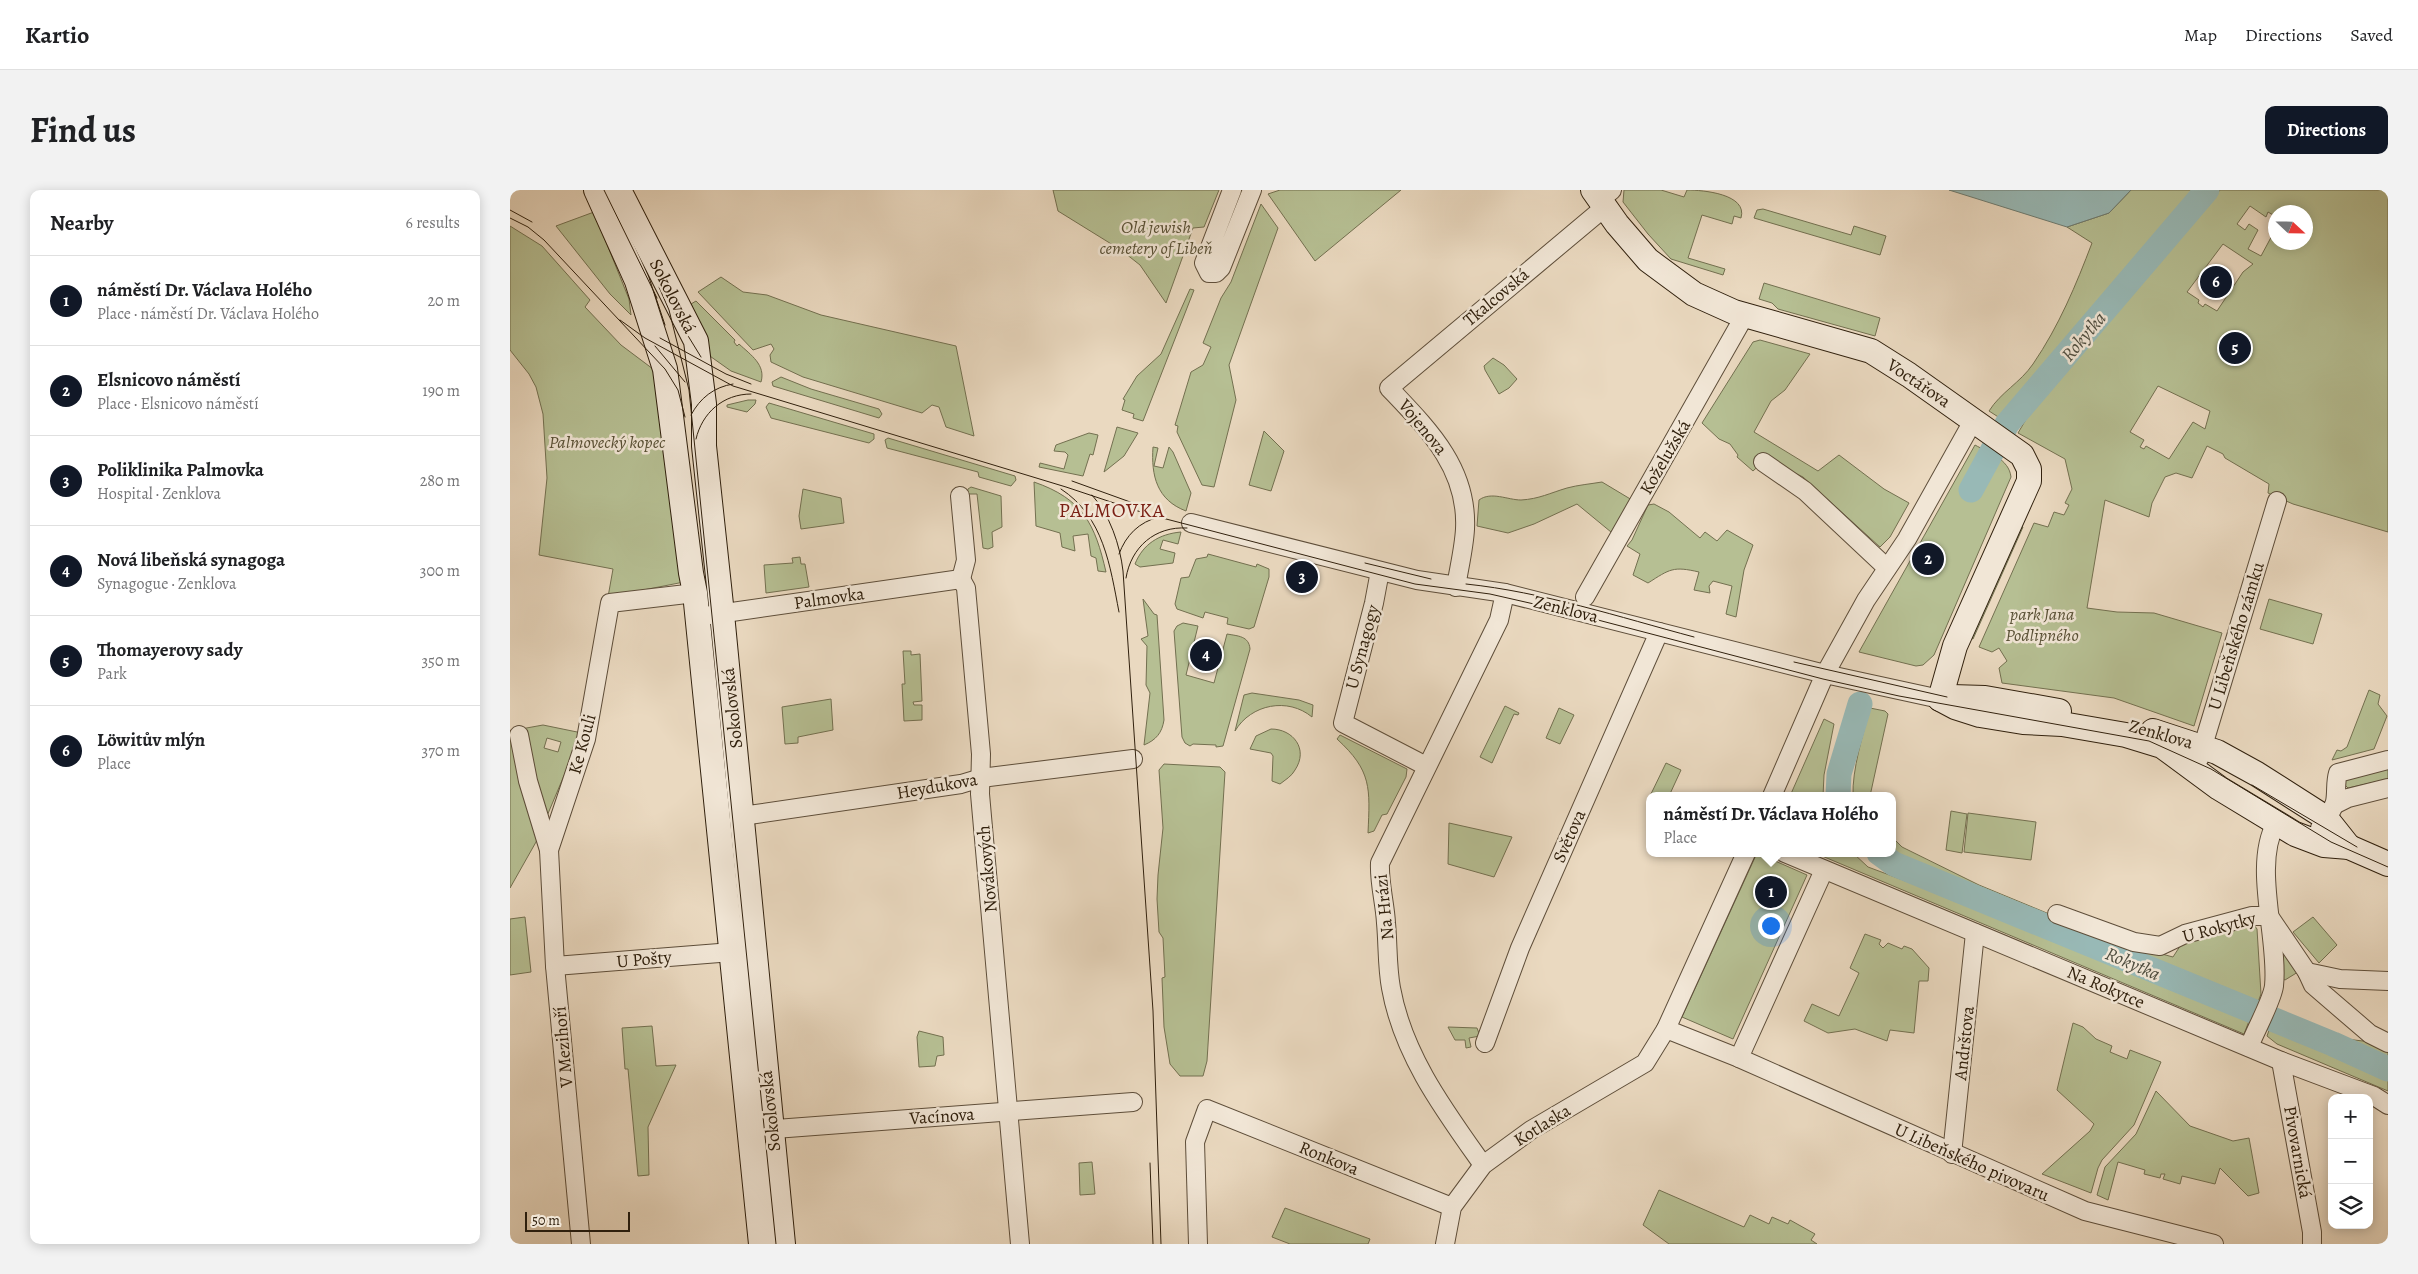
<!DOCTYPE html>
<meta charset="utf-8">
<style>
body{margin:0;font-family:Alegreya,serif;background:#f2f2f2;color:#202124}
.controls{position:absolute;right:15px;bottom:15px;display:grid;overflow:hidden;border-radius:10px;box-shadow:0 2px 12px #0003}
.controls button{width:45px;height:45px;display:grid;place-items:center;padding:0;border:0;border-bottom:1px solid #e0e0e0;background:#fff;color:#202124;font:25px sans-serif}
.compass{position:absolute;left:1758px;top:15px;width:45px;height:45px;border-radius:50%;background:#fff;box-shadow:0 2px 12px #0003;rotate:112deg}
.scale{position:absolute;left:15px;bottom:12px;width:105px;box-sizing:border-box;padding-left:5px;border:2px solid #30200d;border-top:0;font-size:14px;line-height:18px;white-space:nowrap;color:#30200d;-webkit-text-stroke:4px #f1e6d6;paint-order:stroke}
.you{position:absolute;left:1260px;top:735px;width:18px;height:18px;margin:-12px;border:4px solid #fff;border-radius:50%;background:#1a73e8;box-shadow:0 0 0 8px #1a73e833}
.badge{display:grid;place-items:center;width:32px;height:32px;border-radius:50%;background:#111827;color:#fff;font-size:16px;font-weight:700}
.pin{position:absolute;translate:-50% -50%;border:2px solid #fff;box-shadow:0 1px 5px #0006}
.popup{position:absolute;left:1136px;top:602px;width:250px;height:65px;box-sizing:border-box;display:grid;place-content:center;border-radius:10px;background:#fff;filter:drop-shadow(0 1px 4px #0005);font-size:16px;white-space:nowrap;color:#757577}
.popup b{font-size:19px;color:#202124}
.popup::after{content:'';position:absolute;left:50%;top:100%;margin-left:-10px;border:10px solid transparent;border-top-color:#fff}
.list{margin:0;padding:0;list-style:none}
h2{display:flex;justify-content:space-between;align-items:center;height:65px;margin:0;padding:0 20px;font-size:21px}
h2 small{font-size:16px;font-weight:400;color:#757577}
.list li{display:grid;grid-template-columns:32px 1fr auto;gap:15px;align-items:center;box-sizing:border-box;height:90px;padding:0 20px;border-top:1px solid #e0e0e0}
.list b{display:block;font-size:19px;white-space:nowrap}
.list p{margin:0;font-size:16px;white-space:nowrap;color:#757577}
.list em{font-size:16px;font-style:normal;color:#757577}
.icon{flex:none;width:28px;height:28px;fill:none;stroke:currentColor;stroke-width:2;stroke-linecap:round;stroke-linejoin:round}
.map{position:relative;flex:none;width:1878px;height:1054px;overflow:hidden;border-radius:10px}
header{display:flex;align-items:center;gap:30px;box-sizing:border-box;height:70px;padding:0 25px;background:#fff;border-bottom:1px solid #e0e0e0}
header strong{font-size:24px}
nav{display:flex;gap:28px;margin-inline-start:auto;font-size:18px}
.intro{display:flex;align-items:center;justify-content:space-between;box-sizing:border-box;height:120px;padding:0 30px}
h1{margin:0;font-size:35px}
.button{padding:12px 22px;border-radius:10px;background:#111827;color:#fff;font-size:18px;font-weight:700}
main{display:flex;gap:30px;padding:0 30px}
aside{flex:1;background:#fff;border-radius:10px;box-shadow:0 2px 12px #0003}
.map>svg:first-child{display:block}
.green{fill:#b6bf93;stroke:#737050;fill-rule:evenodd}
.water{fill:#98b9b6;stroke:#6e7c72}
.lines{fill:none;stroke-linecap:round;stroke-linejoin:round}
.river{stroke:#98b9b6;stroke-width:25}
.minor-casing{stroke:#5e4e3a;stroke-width:20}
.secondary-casing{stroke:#30200d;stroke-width:26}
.minor{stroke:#f1e6d6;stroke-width:18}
.secondary{stroke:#f1e6d6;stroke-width:24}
.tram{stroke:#30200d;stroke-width:1}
.labels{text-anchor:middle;stroke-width:5;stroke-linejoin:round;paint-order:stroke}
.park-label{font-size:18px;font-style:italic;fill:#585035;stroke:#f1e6d6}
.street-label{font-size:18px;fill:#30200d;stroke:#f1e6d6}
.water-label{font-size:19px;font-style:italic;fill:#4f4e40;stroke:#f1e6d6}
.quarter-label{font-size:20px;letter-spacing:1px;fill:#7a1f14;stroke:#f1e6d6}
</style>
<header>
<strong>Kartio</strong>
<nav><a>Map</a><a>Directions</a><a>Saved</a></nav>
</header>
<div class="intro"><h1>Find us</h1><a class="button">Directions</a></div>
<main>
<aside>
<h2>Nearby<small>6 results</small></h2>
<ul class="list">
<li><span class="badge">1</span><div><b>náměstí Dr. Václava Holého</b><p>Place · náměstí Dr. Václava Holého</p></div><em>20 m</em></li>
<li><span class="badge">2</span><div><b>Elsnicovo náměstí</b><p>Place · Elsnicovo náměstí</p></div><em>190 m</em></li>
<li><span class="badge">3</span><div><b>Poliklinika Palmovka</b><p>Hospital · Zenklova</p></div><em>280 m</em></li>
<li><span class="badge">4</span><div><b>Nová libeňská synagoga</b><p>Synagogue · Zenklova</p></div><em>300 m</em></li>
<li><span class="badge">5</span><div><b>Thomayerovy sady</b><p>Park</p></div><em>350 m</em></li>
<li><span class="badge">6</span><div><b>Löwitův mlýn</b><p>Place</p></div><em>370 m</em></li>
</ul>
</aside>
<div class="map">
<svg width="1878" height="1054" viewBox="0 0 1878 1054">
<rect width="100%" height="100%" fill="#ead9c0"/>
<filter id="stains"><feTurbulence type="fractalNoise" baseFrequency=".004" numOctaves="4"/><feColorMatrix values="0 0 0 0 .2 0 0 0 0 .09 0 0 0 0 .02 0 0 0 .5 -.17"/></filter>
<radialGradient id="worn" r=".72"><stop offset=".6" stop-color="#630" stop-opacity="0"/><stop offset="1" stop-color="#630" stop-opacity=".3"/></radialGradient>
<g class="green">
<path d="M543 0H709L694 37 683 38 656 113 630 75 611 60 548 21Z"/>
<path d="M770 0H891L805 71 758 4Z"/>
<path d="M1114 0H1151L1174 7 1177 0C1193 0 1238 4 1231 28L1224 26 1222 34 1192 25 1178 68 1215 79 1213 85 1161 69 1138 44 1113 12Z"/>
<path d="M1621 0H1689L1493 230 1479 221C1491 202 1510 193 1523 174 1549 136 1566 95 1582 53L1557 37 1599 23Z"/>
<path d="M1710 0H1878V342L1783 314 1758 303 1759 294 1715 268 1713 264 1697 256 1682 288 1666 283 1655 287 1642 313 1639 327 1595 310 1577 418 1607 422 1644 423 1712 443 1684 536 1604 508 1492 493 1489 478 1497 471 1489 458 1482 462 1469 457 1524 333 1538 337 1544 322 1554 325 1559 315 1555 313 1562 299 1555 269 1508 243 1528 209ZM1740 16 1756 27 1758 22 1765 26 1766 22H1796V52H1766L1765 40 1751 66 1738 59 1748 40 1739 34 1735 40 1727 34ZM1713 54 1743 74 1733 82 1707 121 1695 114 1693 117 1688 113 1689 110 1677 102ZM1648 196 1700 221 1695 239 1683 232 1659 269 1636 256 1634 259 1630 257 1634 250 1620 242Z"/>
<path d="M751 14 768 38 719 175 726 210 704 297 692 295 667 242 668 236 665 235 681 182 693 175 701 157 693 153 711 108 721 92Z"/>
<path d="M1253 19 1341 45 1344 36 1376 46 1370 65 1244 28 1247 20Z"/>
<path d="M84 22 119 109 121 125 100 104 46 36Z"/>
<path d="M0 36 32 56 80 110 75 117 111 155 151 185 179 391 98 407 103 379 29 365 37 288 33 224 26 197 19 184 0 160Z"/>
<path d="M211 87 233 102 257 105 311 125 446 156 464 246 436 237 429 217 422 215 412 223 293 187 261 172 260 165 264 159 261 154 243 160 188 102Z"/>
<path d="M1254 93 1370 128 1365 146 1268 119 1262 113 1249 109Z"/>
<path d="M680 99 684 100 633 231 623 228 624 224 612 220 615 210 613 209 627 186 651 164Z"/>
<path d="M186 111 225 150 224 152 227 156 229 154C241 165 256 175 251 192L221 181 197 164 193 141 181 114Z"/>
<path d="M1250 150 1300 164 1275 200 1261 211 1244 242 1308 281 1329 265 1374 299 1399 313 1380 347 1370 357 1293 287 1256 269 1243 281 1227 267 1228 265 1220 254 1209 249 1192 233 1243 152Z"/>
<path d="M983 168 994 175 1007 189 999 198 989 204 975 180 974 176Z"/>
<path d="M271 187 301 199 369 219 372 224 369 228 263 196 262 192Z"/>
<path d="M238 210H246L245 214 237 222 217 217V215Z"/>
<path d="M259 213 364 244V249L359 253 261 228 256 217Z"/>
<path d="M607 237 628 243 614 266 594 282Z"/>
<path d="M754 241 774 261 761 301 739 295Z"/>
<path d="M579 243 588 245 583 265 580 264 573 286 529 277 530 273 554 279 558 265 555 262 544 261 546 255Z"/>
<path d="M378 248 505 286 506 290 501 296 469 287 468 282 377 258 375 250Z"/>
<path d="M1465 255C1479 263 1499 269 1501 287L1424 465 1413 475 1406 476 1349 462Z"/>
<path d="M643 257 648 258 644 276 653 278 659 257 663 262 681 303 676 321C647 310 641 286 643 257Z"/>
<path d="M524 292C573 309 585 334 596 382L588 381 586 368 581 366 578 344 563 346 565 361 552 357 550 343 526 336Z"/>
<path d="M1092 292 1122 310 1101 342 1067 314 1024 334 998 343 967 336 969 310C981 301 998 310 1011 310 1029 309 1040 303 1057 298 1068 295 1080 294 1092 292Z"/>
<path d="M461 297 491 306 492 337 482 342 483 357 478 359 473 358 467 304H457L458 299Z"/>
<path d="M293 299 331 308 334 333 291 339 289 326Z"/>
<path d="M1144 314 1159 322 1190 348 1195 342 1207 351 1217 340 1243 355 1234 380 1226 427 1216 424 1222 396 1203 391 1199 396 1200 403 1184 400 1189 382C1163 376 1160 379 1138 393L1123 385 1130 364 1117 356 1122 350 1138 315Z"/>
<path d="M1510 337H1513L1463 449 1461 448Z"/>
<path d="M671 342 668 354 653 350 650 359 665 363 663 373 630 377 625 374C633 354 649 344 671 342Z"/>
<path d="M698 364 746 377 747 374 759 379V387L744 437 739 439 717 434 718 428 695 422 693 428 667 419 665 414 671 388 679 387 686 369 697 367Z"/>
<path d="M290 367 291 374H295L299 397 256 403 254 375 283 373 282 368Z"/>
<path d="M633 409 644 424 647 425 654 530C652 543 646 550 634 555L640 503 636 495 637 456 631 449 638 446Z"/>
<path d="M1759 409 1812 424 1803 454 1750 439Z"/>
<path d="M673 433 688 436 676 485 704 493 717 444C728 446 739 446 740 459L713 556 706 557V555L683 554 680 556 675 553 672 547 664 441 667 436Z"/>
<path d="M393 461H401V465L410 464 412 511 403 512 404 515H412V530L394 531 392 494H395Z"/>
<path d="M1859 500 1870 505 1868 514 1877 526 1864 559 1822 570 1827 560 1831 561 1837 557Z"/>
<path d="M742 503 789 510 803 515 802 527C778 507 741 514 725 541L734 505Z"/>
<path d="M321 509 323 540 288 547V553L275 554 272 517Z"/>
<path d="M995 516 1009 523 1008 525 1004 524 982 573 970 567Z"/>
<path d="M1049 518 1064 525 1050 554 1036 548Z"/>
<path d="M1360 518 1375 521 1378 524 1360 606H1343C1342 580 1353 544 1360 518Z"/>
<path d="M1314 529 1324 534 1314 585 1313 606H1280Z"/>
<path d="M33 535 72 543 26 652 0 698V541ZM37 548 51 552 48 562 34 558Z"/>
<path d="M761 539C783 539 799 559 785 580 782 586 775 590 770 594L762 591 763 566 761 563 740 559 746 546Z"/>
<path d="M830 545 897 579 896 587 877 624 872 625 864 641 858 643C860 598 862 581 827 549Z"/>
<path d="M1156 573 1171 580 1159 606H1140Z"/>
<path d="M654 574 710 577 715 582 697 871 693 886H670L660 874 654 837 652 788 655 787 653 748 649 742 647 709 648 685 653 638 649 580Z"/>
<path d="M1878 578V589L1838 598 1834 594 1835 590Z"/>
<path d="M1441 621 1457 624 1452 663 1436 660Z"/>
<path d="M1458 623 1526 632 1521 670 1454 662Z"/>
<path d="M939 633 1002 647 984 687 938 674Z"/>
<path d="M1382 647 1392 657 1469 695 1607 752 1663 767 1674 750 1742 732 1747 739 1751 804 1745 820 1391 671 1379 663H1382Z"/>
<path d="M1247 663 1297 685 1223 849 1172 827Z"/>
<path d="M1305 663H1343L1358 677 1594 765 1741 826 1734 844Z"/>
<path d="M15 727 21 782 0 785V729Z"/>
<path d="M1803 727 1827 755 1809 773 1783 742Z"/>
<path d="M1355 744 1371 750 1369 754 1373 758 1378 753 1392 759 1394 756 1402 759 1419 778 1418 791H1409L1404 843 1380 840 1377 851 1345 839 1318 843 1294 831 1302 814 1329 826 1349 783 1340 778Z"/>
<path d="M1770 757 1788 782 1775 790 1773 789Z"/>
<path d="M1764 826 1836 849 1878 854V901L1767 854 1757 846Z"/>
<path d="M1563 833 1573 837 1586 849 1602 856 1600 862 1617 869 1620 860 1651 872 1624 935 1592 970 1588 978 1581 1003 1532 984 1580 941 1584 934 1547 900Z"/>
<path d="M142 836 146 876 166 875 138 937 139 985 128 986 118 879H115L112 838Z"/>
<path d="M938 837 967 838 970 846 959 848 961 857 956 858 955 850H945Z"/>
<path d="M409 841 433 847 434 865 427 866 425 876 409 877 407 847Z"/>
<path d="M1646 901 1680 936 1723 951 1739 948 1749 1003 1738 1006 1710 978 1705 994 1672 986 1670 994 1653 989 1655 984H1651L1650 988 1634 984 1635 980 1608 972 1598 1010 1587 1005 1595 977 1626 944Z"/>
<path d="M582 972 585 1004 570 1005 569 973Z"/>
<path d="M1149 1000 1234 1037 1240 1025 1259 1034 1262 1027 1278 1034 1280 1030 1305 1044 1301 1050 1307 1054H1159L1133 1035Z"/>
<path d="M775 1018 860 1049 858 1054H780L762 1047Z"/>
</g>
<path class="water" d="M1439 0H1621L1599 23 1557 37Z"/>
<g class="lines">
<g class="river">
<path d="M1461 300 1497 234 1697 0"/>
<path d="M1328 606 1329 584 1350 514"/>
<path d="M1369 663 1384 674 1823 854 1878 879"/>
</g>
<defs>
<g id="minor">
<path d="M722 0 694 73 699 83H706L711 78 742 0"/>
<path d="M1090 10 1102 0"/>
<path d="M1253 272 1295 301 1377 378"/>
<path d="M450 306 456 370 451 389"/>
<path d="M681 333 907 390 995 403 1315 484 1430 509"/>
<path d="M870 381 864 413 833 533 916 576"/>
<path d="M451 389 456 398 471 564 470 604 510 1054"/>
<path d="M946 397C949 378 954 358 955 339 958 278 918 239 879 198L1095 17"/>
<path d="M1075 407 1235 125"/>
<path d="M201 425 451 389"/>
<path d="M9 545 18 591 39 660 45 776 71 1054"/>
<path d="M1689 569 1767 311"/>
<path d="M1262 606 1315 484 1356 410 1397 349 1463 231"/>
<path d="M1824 615 1838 608 1878 598"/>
<path d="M232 626 451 594 471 588 623 569"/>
<path d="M1810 638C1815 631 1823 621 1825 612 1827 602 1825 593 1828 583L1878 570"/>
<path d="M39 660 76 549 100 413 185 403"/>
<path d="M1275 663 1771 871 1864 906 1878 915"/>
<path d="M1547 724 1624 752 1650 756 1675 744 1742 726H1759"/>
<path d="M1759 726 1797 782 1803 795 1860 844 1878 853"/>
<path d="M45 776 222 762"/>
<path d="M1797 782 1830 789 1878 791"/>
<path d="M1156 839 1229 868 1575 1021 1704 1054"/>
<path d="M975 853 1010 758 1149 442"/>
<path d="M1739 857C1745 841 1762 811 1764 796 1769 749 1742 676 1766 633"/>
<path d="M1229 868 1314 680"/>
<path d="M1771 871 1802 1042V1054"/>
<path d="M251 940 623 912"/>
<path d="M1442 964 1465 743"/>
<path d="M973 975C934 920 893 865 881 798 877 777 878 754 876 733 875 713 869 693 870 673L989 430 995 403"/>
<path d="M688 1054 685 952 697 919 942 1017"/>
<path d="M935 1054 942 1017 973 975 1021 940 1135 873 1156 839 1236 663"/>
</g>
<g id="secondary">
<path d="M86 0 127 91 155 179 181 383 185 403 251 1054"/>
<path d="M109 0 186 151 194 214V256L212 424 273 1054"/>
<path d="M1083 0 1107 34 1138 70 1184 104 1224 122 1361 161 1399 185 1512 265 1519 279V291L1445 456 1430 509"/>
<path d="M1441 507 1475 508 1549 521"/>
<path d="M1430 509 1445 517 1470 525 1513 532 1552 534 1616 545 1652 556 1709 598 1785 644 1814 655 1839 657 1878 674"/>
<path d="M1643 541 1707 562 1747 584 1816 628 1839 657"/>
</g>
</defs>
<use href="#minor" class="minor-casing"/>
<use href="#secondary" class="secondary-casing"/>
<use href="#minor" class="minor"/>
<use href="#secondary" class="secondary"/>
<g class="tram">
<path d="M94 0 147 108"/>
<path d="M0 20 22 32"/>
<path d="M0 28 18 37 34 50 155 179 168 200 175 227"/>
<path d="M149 97 159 120 179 200 266 1054"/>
<path d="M144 102 155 135"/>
<path d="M164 123 191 167"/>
<path d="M110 130 135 148 223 196 556 297 637 324 905 394 980 404 1046 419 1313 489 1389 506 1639 551 1701 579 1821 652 1878 677"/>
<path d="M150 148 216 184 241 194"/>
<path d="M145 156 175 192"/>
<path d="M181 225C190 208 204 197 223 194"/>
<path d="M186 249C192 223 213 204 241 204"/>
<path d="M562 291 623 313"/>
<path d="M551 299C594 327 600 376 609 422"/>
<path d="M582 305C600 325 610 355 613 381L643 821 651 1054"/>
<path d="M609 364C616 345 629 332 649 327"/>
<path d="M855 373 921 389"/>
<path d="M616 388C621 357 645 336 677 338"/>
<path d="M956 394C1033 402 1109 427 1184 447"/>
<path d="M1284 472 1437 507"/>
<path d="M1742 595 1847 657"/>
<path d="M640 973 643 1054"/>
</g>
</g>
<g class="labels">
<g class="park-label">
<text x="646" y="43">Old jewish<tspan x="646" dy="21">cemetery of Libeň</tspan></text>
<text x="97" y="258">Palmovecký kopec</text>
<text x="1532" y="430">park Jana<tspan x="1532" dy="21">Podlipného</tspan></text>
</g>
<g class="street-label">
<text transform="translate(163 106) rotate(63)" y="6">Sokolovská</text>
<text transform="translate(986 107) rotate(-40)" y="6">Tkalcovská</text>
<text transform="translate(1409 193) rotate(34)" y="6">Voctářova</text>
<text transform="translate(913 237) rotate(51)" y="6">Vojenova</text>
<text transform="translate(1155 267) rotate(-60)" y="6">Koželužská</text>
<text transform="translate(319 408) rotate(-8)" y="6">Palmovka</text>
<text transform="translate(1056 419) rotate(14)" y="6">Zenklova</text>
<text transform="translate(1726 446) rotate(-73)" y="6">U Libeňského zámku</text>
<text transform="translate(852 457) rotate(-75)" y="6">U Synagogy</text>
<text transform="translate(222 518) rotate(-96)" y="6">Sokolovská</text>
<text transform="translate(1651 544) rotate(16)" y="6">Zenklova</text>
<text transform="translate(72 554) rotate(-75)" y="6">Ke Kouli</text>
<text transform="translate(427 596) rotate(-10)" y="6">Heydukova</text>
<text transform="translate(1059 646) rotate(-66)" y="6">Světova</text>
<text transform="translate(477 679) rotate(-95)" y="6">Novákových</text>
<text transform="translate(874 717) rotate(-96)" y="6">Na Hrázi</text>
<text transform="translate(1709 737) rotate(-15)" y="6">U Rokytky</text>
<text transform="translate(134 769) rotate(-5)" y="6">U Pošty</text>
<text transform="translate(1596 797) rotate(23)" y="6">Na Rokytce</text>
<text transform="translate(1454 853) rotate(-84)" y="6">Andrštova</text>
<text transform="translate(53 857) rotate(-95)" y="6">V Mezihoří</text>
<text transform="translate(260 921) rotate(-96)" y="6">Sokolovská</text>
<text transform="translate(432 926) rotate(-4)" y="6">Vacínova</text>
<text transform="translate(1032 935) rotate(-32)" y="6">Kotlaska</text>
<text transform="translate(1788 962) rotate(80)" y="6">Pivovarnická</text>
<text transform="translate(819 968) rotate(22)" y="6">Ronkova</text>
<text transform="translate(1462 972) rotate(24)" y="6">U Libeňského pivovaru</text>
</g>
<g class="water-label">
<text transform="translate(1573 146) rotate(-50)" y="7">Rokytka</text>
<text transform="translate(1623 773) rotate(23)" y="7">Rokytka</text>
</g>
<g class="quarter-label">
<text x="602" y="327">PALMOVKA</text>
</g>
</g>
<rect width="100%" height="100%" filter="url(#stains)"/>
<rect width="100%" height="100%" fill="url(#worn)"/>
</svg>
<div class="controls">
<button>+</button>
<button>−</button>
<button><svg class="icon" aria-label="layers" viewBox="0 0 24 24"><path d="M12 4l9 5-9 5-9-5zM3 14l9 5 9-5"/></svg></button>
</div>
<svg class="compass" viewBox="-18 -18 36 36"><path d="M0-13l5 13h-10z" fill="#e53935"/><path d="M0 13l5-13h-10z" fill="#757577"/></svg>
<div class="scale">50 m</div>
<div class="you"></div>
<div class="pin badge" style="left:1261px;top:702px">1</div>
<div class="popup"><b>náměstí Dr. Václava Holého</b>Place</div>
<div class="pin badge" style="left:1418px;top:369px">2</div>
<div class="pin badge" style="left:792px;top:387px">3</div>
<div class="pin badge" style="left:696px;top:465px">4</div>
<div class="pin badge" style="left:1725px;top:158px">5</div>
<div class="pin badge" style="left:1706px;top:92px">6</div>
</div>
</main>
